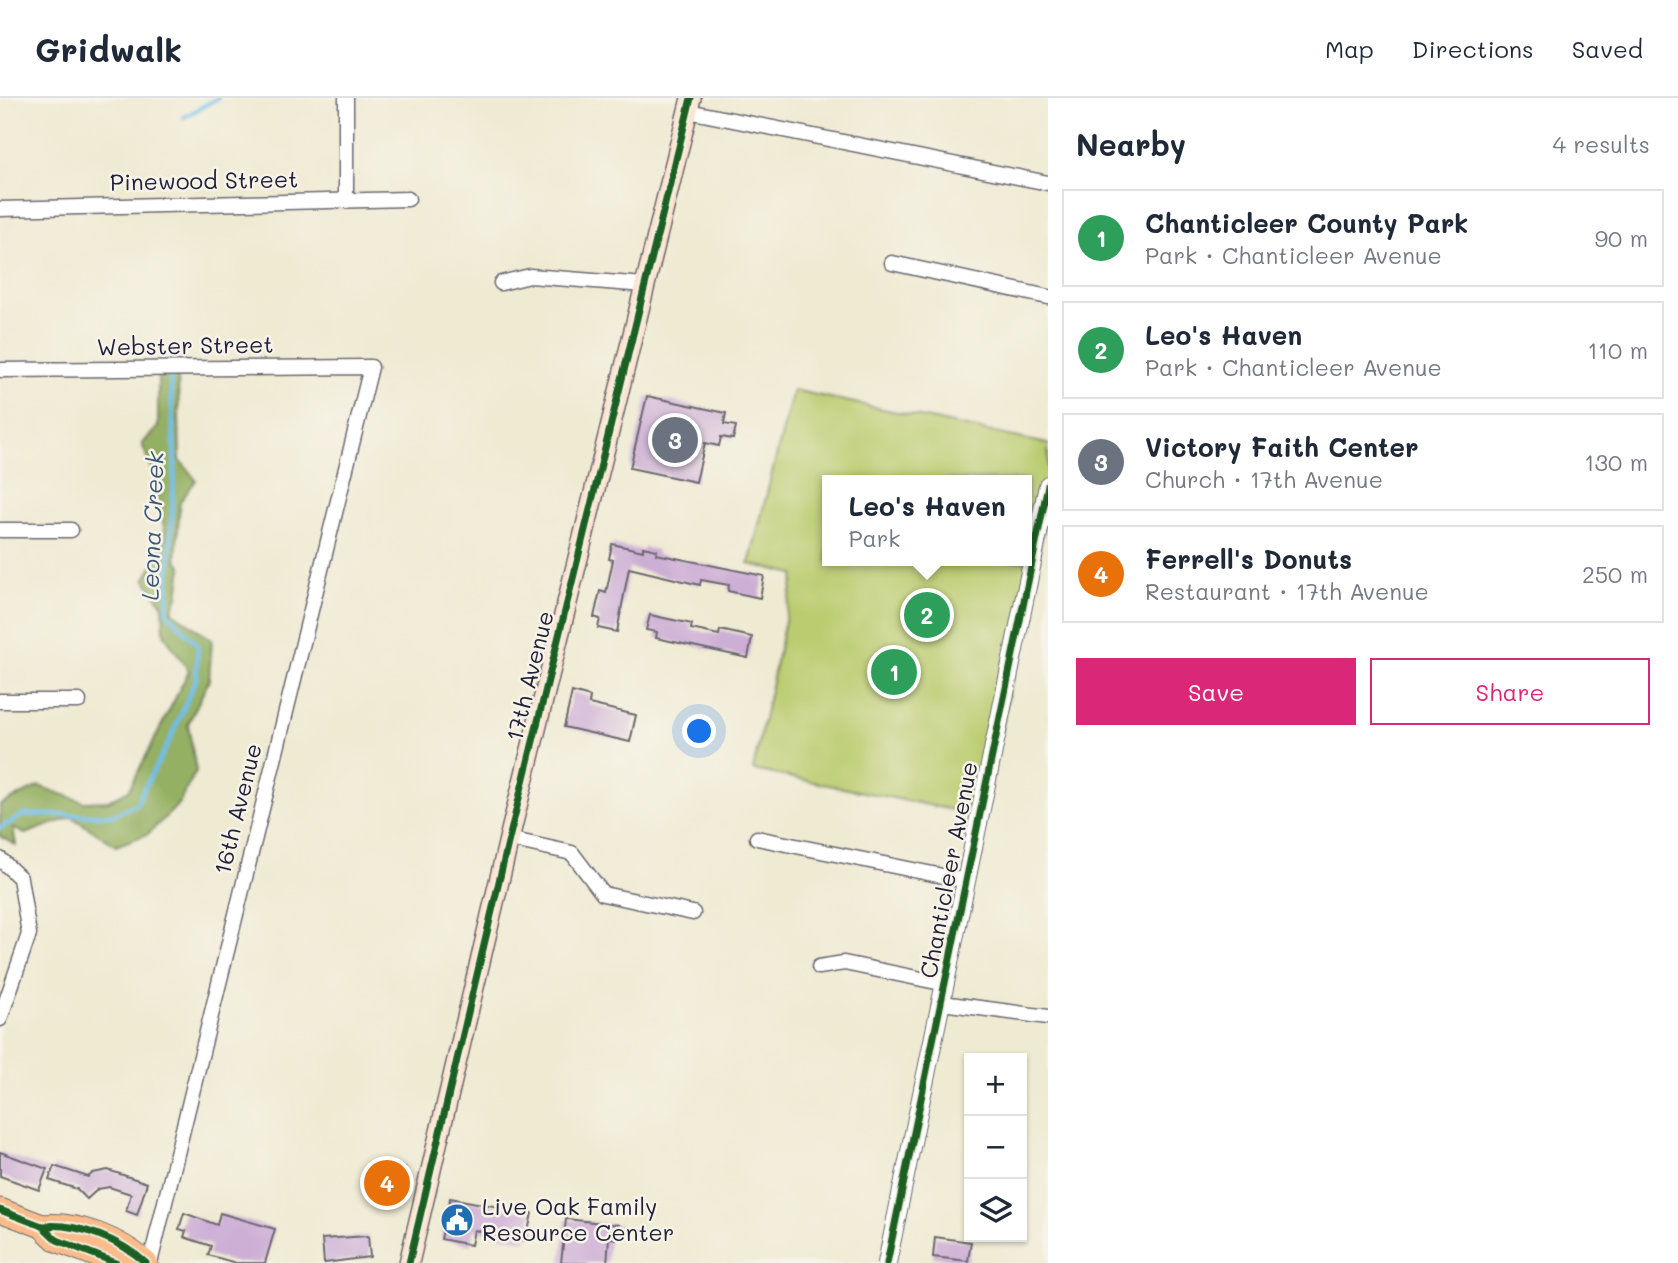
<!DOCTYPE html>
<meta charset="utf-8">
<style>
body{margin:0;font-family:Mali,sans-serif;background:#f6f6f7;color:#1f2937}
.controls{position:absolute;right:21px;bottom:21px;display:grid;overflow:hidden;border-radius:0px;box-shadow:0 2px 5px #0004}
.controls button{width:63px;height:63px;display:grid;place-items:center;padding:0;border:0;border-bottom:2px solid #e0e1e3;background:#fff;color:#1f2937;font:35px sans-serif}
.you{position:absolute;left:700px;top:634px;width:24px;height:24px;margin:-18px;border:5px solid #fff;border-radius:50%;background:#1a73e8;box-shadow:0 0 0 10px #1a73e833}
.badge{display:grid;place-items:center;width:46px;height:46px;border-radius:50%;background:#db2777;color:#fff;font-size:23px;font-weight:700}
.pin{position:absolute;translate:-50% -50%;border:4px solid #fff;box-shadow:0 2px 7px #0006}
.popup{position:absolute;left:822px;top:377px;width:210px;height:91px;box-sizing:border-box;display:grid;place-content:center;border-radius:0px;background:#fff;filter:drop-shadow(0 2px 5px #0005);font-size:23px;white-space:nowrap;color:#747a83}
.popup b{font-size:26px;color:#1f2937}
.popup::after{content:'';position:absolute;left:50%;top:100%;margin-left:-14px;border:14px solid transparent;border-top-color:#fff}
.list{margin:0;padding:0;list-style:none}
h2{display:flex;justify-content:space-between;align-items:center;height:91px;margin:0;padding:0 28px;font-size:30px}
h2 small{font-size:23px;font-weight:400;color:#747a83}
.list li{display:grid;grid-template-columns:46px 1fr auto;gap:21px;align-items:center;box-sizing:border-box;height:98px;margin:0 14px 14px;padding:0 14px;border:2px solid #e0e1e3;border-radius:0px}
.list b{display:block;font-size:26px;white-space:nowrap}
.list p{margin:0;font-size:23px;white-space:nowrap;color:#747a83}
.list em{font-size:23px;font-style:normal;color:#747a83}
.actions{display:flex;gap:14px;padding:21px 28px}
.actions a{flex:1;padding:16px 0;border:2px solid #db2777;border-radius:0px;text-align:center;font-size:24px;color:#db2777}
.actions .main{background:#db2777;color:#fff}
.icon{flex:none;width:38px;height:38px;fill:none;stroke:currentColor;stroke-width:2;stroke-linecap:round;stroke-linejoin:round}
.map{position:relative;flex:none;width:1048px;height:1165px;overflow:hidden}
header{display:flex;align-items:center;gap:42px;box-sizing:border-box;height:98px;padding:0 35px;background:#fff;border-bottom:2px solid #e0e1e3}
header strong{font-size:33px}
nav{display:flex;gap:38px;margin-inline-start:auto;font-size:24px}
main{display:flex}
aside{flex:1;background:#fff}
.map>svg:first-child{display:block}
.green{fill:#bbcc6f;stroke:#6e7755;stroke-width:2;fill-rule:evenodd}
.forest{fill:#94b062;stroke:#5b694e;stroke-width:2}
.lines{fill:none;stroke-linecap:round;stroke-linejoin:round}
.stream{stroke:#6ebee9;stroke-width:4.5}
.building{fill:#cdafd6}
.minor-casing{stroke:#6a6870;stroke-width:17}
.tertiary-casing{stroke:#6a6870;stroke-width:20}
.secondary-casing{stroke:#6a6870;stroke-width:22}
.primary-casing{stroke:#6a6870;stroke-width:25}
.minor{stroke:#fff;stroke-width:14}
.tertiary{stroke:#fff;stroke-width:18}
.secondary{stroke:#fde4d0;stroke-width:19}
.primary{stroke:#f9bc8a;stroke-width:23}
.cycleway-casing{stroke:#f7f3e8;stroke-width:11}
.cycleway{stroke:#1b5e20;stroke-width:7}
.labels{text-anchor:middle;stroke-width:5;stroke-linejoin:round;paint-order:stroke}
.street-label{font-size:23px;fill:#22223b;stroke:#f7f3e8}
.poi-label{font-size:23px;fill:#22223b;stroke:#f7f3e8;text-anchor:start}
.water-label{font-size:24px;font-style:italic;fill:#3d5978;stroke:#f7f3e8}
</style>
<header>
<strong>Gridwalk</strong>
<nav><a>Map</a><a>Directions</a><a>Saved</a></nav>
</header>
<main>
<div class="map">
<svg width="1048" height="1165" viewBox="0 0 1048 1165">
<rect width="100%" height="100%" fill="#f7f3e8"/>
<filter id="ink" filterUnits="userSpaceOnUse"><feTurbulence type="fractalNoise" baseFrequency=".0143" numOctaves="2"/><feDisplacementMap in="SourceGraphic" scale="14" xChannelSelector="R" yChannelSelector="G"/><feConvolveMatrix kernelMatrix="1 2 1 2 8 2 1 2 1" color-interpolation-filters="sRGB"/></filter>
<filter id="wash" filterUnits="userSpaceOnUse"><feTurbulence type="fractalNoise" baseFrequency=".00686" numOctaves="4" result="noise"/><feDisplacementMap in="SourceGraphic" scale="28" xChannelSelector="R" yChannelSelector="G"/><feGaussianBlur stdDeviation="1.57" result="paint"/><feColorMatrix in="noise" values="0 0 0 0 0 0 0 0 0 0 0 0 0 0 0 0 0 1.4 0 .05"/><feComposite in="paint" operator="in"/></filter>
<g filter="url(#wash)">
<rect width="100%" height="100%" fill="#efead2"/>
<path class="green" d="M793 292 1048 346V410L983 718 753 672 795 476 749 466ZM827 382H1027V463H827Z"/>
<path class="forest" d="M178 277 180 362 196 382 180 404 176 461 182 468 178 499 172 513 212 542 209 582 188 626 196 673 178 707 148 736 116 748 72 719 25 736 13 730 16 747 0 738V707L39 688 84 704 108 703 129 692 189 573 164 536 163 508 145 481 166 441 156 383 142 346 158 329V278Z"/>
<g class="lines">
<g class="stream">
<path d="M184 19 218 0"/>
<path d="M0 730 23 717H113L136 706 170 642 196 581 198 547 167 514 175 362 170 278"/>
</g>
</g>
<g id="blocks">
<g class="building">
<path d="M647 298 726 315 724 326 736 328 733 341 721 339 719 348 705 345 696 384 630 370Z"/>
<path d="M612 446 643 453V449L657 452 656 456 764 478 760 500 728 493 729 487 701 482 700 487 629 470 617 534 598 530 600 521 594 519 600 493 606 495 613 462 609 461Z"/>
<path d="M650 517 692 526 691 531 719 537 720 532 752 539 748 560 656 540 657 534 646 532Z"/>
<path d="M572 594 590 599 589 606 636 617 630 644 564 629Z"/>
<path d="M0 1054 47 1071 39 1092 0 1078Z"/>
<path d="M382 1064 405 1069 396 1102 365 1095 372 1067 381 1069Z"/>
<path d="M54 1068 88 1079 93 1075 108 1072 147 1085 137 1117 126 1113 131 1096 109 1089 98 1091 87 1101 77 1091 49 1082Z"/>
<path d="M450 1100 532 1115 526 1143 474 1132 471 1147 441 1141Z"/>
<path d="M184 1115 217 1127 220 1115 275 1131 265 1165H236L208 1157 211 1148 184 1139 186 1133 179 1131Z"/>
<path d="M566 1121 619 1127 617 1141 609 1140 607 1165H561Z"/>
<path d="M368 1138 370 1159 324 1165 322 1141Z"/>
<path d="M935 1139 971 1144 968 1163 933 1159Z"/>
</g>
</g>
</g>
<g filter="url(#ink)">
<use href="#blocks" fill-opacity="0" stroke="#6a6870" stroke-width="2"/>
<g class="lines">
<defs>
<g id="minor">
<path d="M346 0V103"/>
<path d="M688 13 1048 85"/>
<path d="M0 111 408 101"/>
<path d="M892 165 1048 199"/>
<path d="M501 185 530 178 645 187"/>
<path d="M0 272 371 269 150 1165"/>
<path d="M0 432H71"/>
<path d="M0 603H79"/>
<path d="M757 740 967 783"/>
<path d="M509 741 572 755 603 796 693 815"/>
<path d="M0 761 20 780 29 836 0 921"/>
<path d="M819 869 844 865 946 886"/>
<path d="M942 905 1048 919"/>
</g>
<path id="tertiary" d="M887 1165 1048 387"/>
<path id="secondary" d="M409 1165 509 741 691 0"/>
<g id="primary">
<path d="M0 1112 42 1128 57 1142 116 1165"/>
<path d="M42 1128C77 1124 120 1142 146 1165"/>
</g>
</defs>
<use href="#minor" class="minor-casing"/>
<use href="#tertiary" class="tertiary-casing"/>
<use href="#secondary" class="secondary-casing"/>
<use href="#primary" class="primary-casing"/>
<use href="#minor" class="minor"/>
<use href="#tertiary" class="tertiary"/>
<use href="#secondary" class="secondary"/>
<use href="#primary" class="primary"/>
<defs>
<g id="cycleway">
<path d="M0 1112 42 1128 57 1142 116 1165"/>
<path d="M42 1128C77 1124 120 1142 146 1165"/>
<path d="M409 1165 509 741 691 0"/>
<path d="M887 1165 1048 387"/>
</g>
</defs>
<use href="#cycleway" class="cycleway-casing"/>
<use href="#cycleway" class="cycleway"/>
</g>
</g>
<defs>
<symbol id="civic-disc" viewBox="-11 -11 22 22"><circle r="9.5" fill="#1f6fb2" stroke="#f7f3e8"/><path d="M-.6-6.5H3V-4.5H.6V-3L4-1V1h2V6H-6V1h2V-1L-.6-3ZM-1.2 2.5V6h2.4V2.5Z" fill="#fff"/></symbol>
</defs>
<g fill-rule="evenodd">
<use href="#civic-disc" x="438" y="1103" width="38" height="38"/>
</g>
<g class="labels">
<g class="street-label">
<text transform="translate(204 83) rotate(-1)" y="8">Pinewood Street</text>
<text transform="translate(185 248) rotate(-1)" y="8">Webster Street</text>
<text transform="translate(530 578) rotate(-76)" y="8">17th Avenue</text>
<text transform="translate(238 711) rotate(-76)" y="8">16th Avenue</text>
<text transform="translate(949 772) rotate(-79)" y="8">Chanticleer Avenue</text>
</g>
<g class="poi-label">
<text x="482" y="1117">Live Oak Family<tspan x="482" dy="26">Resource Center</tspan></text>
</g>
<g class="water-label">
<text transform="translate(153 428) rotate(-88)" y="8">Leona Creek</text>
</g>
</g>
</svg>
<div class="controls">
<button>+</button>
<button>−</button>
<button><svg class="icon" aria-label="layers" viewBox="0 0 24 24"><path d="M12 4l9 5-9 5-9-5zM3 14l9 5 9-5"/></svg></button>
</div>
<div class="you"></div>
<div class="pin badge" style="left:894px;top:574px;background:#2e9e5b">1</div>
<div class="pin badge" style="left:927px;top:517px;background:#2e9e5b">2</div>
<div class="popup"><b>Leo's Haven</b>Park</div>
<div class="pin badge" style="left:675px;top:342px;background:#6b7280">3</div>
<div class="pin badge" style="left:387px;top:1085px;background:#e8710a">4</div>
</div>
<aside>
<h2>Nearby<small>4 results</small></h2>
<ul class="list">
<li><span class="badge" style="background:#2e9e5b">1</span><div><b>Chanticleer County Park</b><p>Park · Chanticleer Avenue</p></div><em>90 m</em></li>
<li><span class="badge" style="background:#2e9e5b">2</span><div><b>Leo's Haven</b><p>Park · Chanticleer Avenue</p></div><em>110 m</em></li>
<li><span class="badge" style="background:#6b7280">3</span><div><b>Victory Faith Center</b><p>Church · 17th Avenue</p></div><em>130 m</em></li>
<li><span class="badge" style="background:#e8710a">4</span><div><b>Ferrell's Donuts</b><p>Restaurant · 17th Avenue</p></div><em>250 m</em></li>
</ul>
<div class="actions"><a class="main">Save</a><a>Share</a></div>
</aside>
</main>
